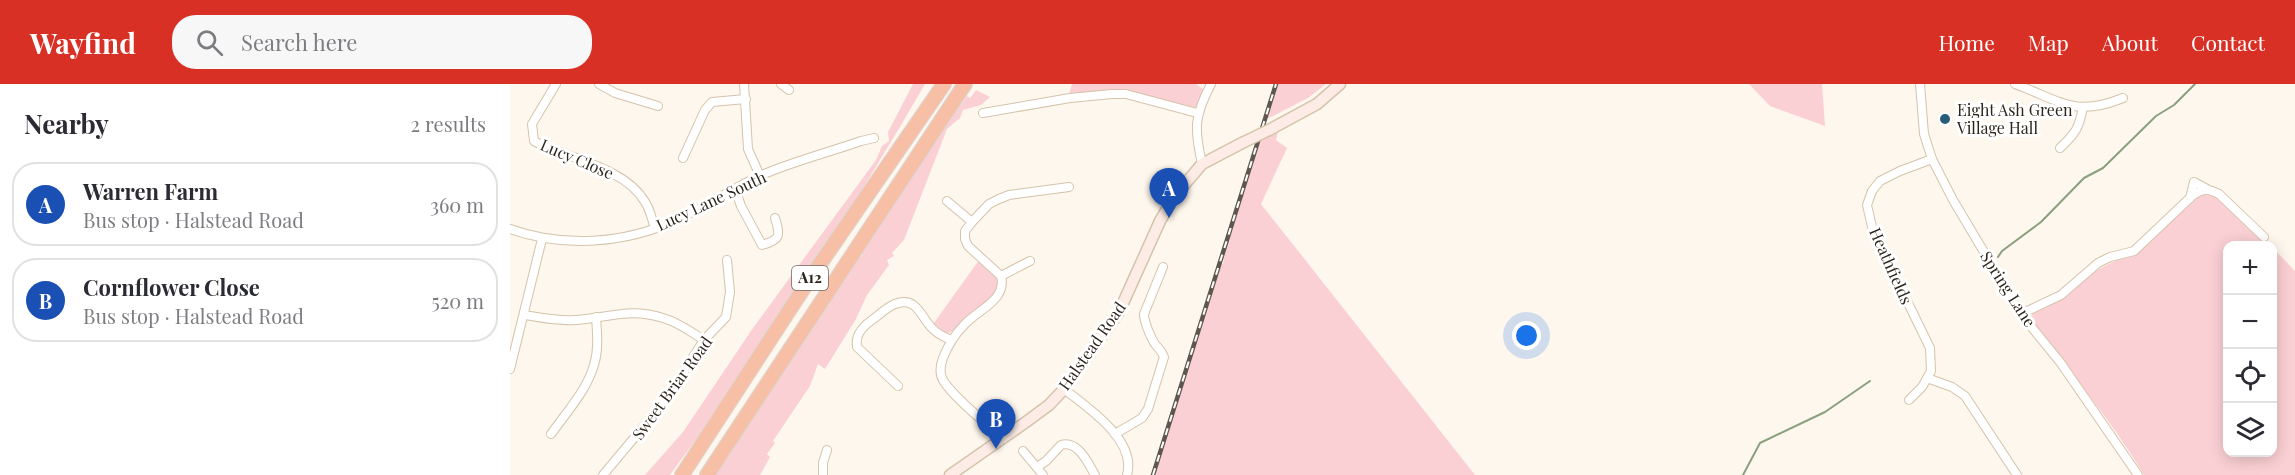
<!DOCTYPE html>
<meta charset="utf-8">
<style>
body{margin:0;font-family:"Playfair Display",serif;background:#f7f7f7;color:#2b2b33}
.controls{position:absolute;right:18px;bottom:18px;display:grid;overflow:hidden;border-radius:12px;box-shadow:0 3px 15px #0003}
.controls button{width:54px;height:54px;display:grid;place-items:center;padding:0;border:0;border-bottom:2px solid #e1e1e2;background:#fff;color:#2b2b33;font:30px sans-serif}
.you{position:absolute;left:1017px;top:252px;width:21px;height:21px;margin:-15px;border:4px solid #fff;border-radius:50%;background:#1a73e8;box-shadow:0 0 0 9px #1a73e833}
.badge{display:grid;place-items:center;width:39px;height:39px;border-radius:50%;background:#d93025;color:#fff;font-size:20px;font-weight:700}
.pin{position:absolute;translate:-50% -50px;filter:drop-shadow(0 2px 3px #0008)}
.pin::after{content:'';position:absolute;top:32px;width:21px;height:18px;background:inherit;clip-path:polygon(0 0,100% 0,50% 100%)}
.list{margin:0;padding:0;list-style:none}
h2{display:flex;justify-content:space-between;align-items:center;height:78px;margin:0;padding:0 24px;font-size:26px}
h2 small{font-size:20px;font-weight:400;color:#7c7c81}
.list li{display:grid;grid-template-columns:39px 1fr auto;gap:18px;align-items:center;box-sizing:border-box;height:84px;margin:0 12px 12px;padding:0 12px;border:2px solid #e1e1e2;border-radius:24px}
.list b{display:block;font-size:22px;white-space:nowrap}
.list p{margin:0;font-size:20px;white-space:nowrap;color:#7c7c81}
.list em{font-size:20px;font-style:normal;color:#7c7c81}
.icon{flex:none;width:33px;height:33px;fill:none;stroke:currentColor;stroke-width:2;stroke-linecap:round;stroke-linejoin:round}
.map{position:relative;flex:none;width:1785px;height:391px;overflow:hidden}
header{display:flex;align-items:center;gap:36px;box-sizing:border-box;height:84px;padding:0 30px;background:#d93025;color:#fff}
header strong{font-size:28px}
nav{display:flex;gap:33px;margin-inline-start:auto;font-size:21px}
.search{width:420px;height:54px;background:#f7f7f7;display:flex;align-items:center;gap:15px;box-sizing:border-box;padding:0 21px;border-radius:24px;color:#7c7c81;font-size:22px}
main{display:flex}
aside{flex:1;background:#fff}
.map>svg:first-child{display:block}
.green{fill:#fbd0d4}
.lines{fill:none;stroke-linecap:round;stroke-linejoin:round}
.stream{stroke:#8aa07f;stroke-width:2}
.street-casing{stroke:#d5c3ab;stroke-width:10}
.secondary-casing{stroke:#d5c3ab;stroke-width:13}
.highway-casing{stroke:#d9d8d6;stroke-width:16}
.street{stroke:#fff;stroke-width:8}
.secondary{stroke:#fdece5;stroke-width:10}
.highway{stroke:#f8bfa7;stroke-width:14}
.rail-casing{stroke:#5e574e;stroke-width:4.5}
.rail{stroke:#fff;stroke-width:2;stroke-dasharray:7;stroke-linecap:butt}
.secondary-bridge-casing{stroke:#d5c3ab;stroke-width:13;stroke-linecap:butt}
.secondary-bridge{stroke:#fdece5;stroke-width:10}
.poi-dot{fill:#275d78;stroke:#fff;stroke-width:2}
.labels{text-anchor:middle;stroke-width:6;stroke-linejoin:round;paint-order:stroke}
.shield{fill:#fff;stroke:#6b6660;stroke-width:1.5}
.shield-label{font-size:15px;font-weight:bold;fill:#2c251c}
.poi-label{font-size:16px;fill:#2c251c;stroke:#fff;text-anchor:start}
.street-label{font-size:16px;fill:#2c251c;stroke:#fff}
</style>
<header>
<strong>Wayfind</strong>
<div class="search"><svg class="icon" aria-label="search" viewBox="0 0 24 24"><circle cx="10" cy="10" r="6"/><path d="M15 15l6 6"/></svg>Search here</div>
<nav><a>Home</a><a>Map</a><a>About</a><a>Contact</a></nav>
</header>
<main>
<aside>
<h2>Nearby<small>2 results</small></h2>
<ul class="list">
<li><span class="badge" style="background:#1a4fb4">A</span><div><b>Warren Farm</b><p>Bus stop · Halstead Road</p></div><em>360 m</em></li>
<li><span class="badge" style="background:#1a4fb4">B</span><div><b>Cornflower Close</b><p>Bus stop · Halstead Road</p></div><em>520 m</em></li>
</ul>
</aside>
<div class="map">
<svg width="1785" height="391" viewBox="0 0 1785 391">
<rect width="100%" height="100%" fill="#fef7ed"/>
<g class="green">
<path d="M403 0H415C337 135 251 267 160 391H135L173 348 243 244 366 76 372 62 379 57 378 48Z"/>
<path d="M562 0H686L694 6 687 24 620 8 559 10Z"/>
<path d="M768 0H816L798 14 757 35Z"/>
<path d="M1239 0H1312L1315 42 1260 22Z"/>
<path d="M466 6 480 13 471 21 453 26 450 34 437 45 394 156 382 169 384 172 377 176 379 181 357 211 346 235 315 285 308 280 300 302 263 357 265 359 257 370 260 373 250 391H204L232 348H235L236 343 293 256 296 254V251L345 176 353 171 352 170 389 114 400 94 457 12 460 14Z"/>
<path d="M768 48 766 56 777 64 751 120 965 391H643L710 179 713 180 714 176 711 175 749 57Z"/>
<path d="M1701 108 1761 161 1718 162V368H1762L1763 164 1785 187V391H1634C1601 335 1558 287 1521 234L1523 228 1557 212 1576 192 1608 175 1626 170 1675 123 1690 112Z"/>
<path d="M469 176 486 192 488 203 481 216 443 247 437 250 424 239Z"/>
</g>
<g class="lines">
<g class="stream">
<path d="M1488 173 1492 167 1531 138 1574 94 1593 84 1646 32 1664 21 1685 0"/>
<path d="M1233 391 1250 359 1315 328 1360 297"/>
</g>
<defs>
<g id="street">
<path d="M46 0 22 40 24 57C58 75 115 83 135 118 140 125 142 136 145 144"/>
<path d="M89 0 105 9 148 22"/>
<path d="M234 0 238 65 250 92"/>
<path d="M271 0 279 6"/>
<path d="M1410 0 1414 50 1422 75 1443 116 1511 230 1550 278 1628 391"/>
<path d="M1505 0C1549 16 1564 34 1613 14"/>
<path d="M473 29 560 14 602 10H616L687 29"/>
<path d="M1550 64C1566 49 1569 44 1573 23"/>
<path d="M173 74 195 26 202 18 236 15"/>
<path d="M692 80C684 44 684 33 701 0"/>
<path d="M225 105 231 122 252 161C270 156 271 152 265 134"/>
<path d="M1680 114 1684 98 1697 105"/>
<path d="M437 117 462 138"/>
<path d="M0 145C53 164 115 160 166 136 194 123 220 107 247 93 280 78 317 69 351 57L364 54"/>
<path d="M491 192 520 177"/>
<path d="M1511 230 1551 211 1588 179 1600 173 1624 167 1682 112C1692 105 1697 104 1709 110L1754 153"/>
<path d="M15 231C32 234 48 237 66 236 99 234 119 223 153 234 168 238 181 248 194 256"/>
<path d="M0 285 32 155"/>
<path d="M1417 294 1442 303 1455 312 1507 391"/>
<path d="M388 302 347 263C345 251 352 243 362 236 369 231 377 223 385 220 406 212 410 231 421 243 426 249 434 253 441 256"/>
<path d="M554 305C578 324 627 356 617 391"/>
<path d="M1399 316 1412 303 1421 287 1420 264 1363 147 1357 121 1362 107 1370 97 1390 87 1422 75"/>
<path d="M41 350C56 329 77 306 84 281 89 265 87 249 86 233"/>
<path d="M605 350 632 334 638 325 654 273C652 267 649 265 645 260 641 254 634 238 634 230L653 183"/>
<path d="M492 354C477 340 442 312 433 296 429 289 430 282 433 274 438 261 445 250 455 240 469 225 497 216 491 192L458 162 455 155V147L462 138 479 120 489 115 499 111 559 103"/>
<path d="M513 367 533 391"/>
<path d="M527 383 536 377 551 361C568 356 578 379 585 391"/>
<path d="M93 391 155 317 194 256 216 233 220 208 217 176"/>
<path d="M313 391V379L317 366"/>
</g>
<g id="secondary">
<path d="M759 46 807 20 830 0"/>
<path d="M440 391 516 338 539 321 554 305 609 228 650 137 664 113 692 80 732 59"/>
</g>
<g id="highway">
<path d="M172 391 301 193 434 0"/>
<path d="M197 391 455 0"/>
</g>
</defs>
<use href="#street" class="street-casing"/>
<use href="#secondary" class="secondary-casing"/>
<use href="#highway" class="highway-casing"/>
<use href="#street" class="street"/>
<use href="#secondary" class="secondary"/>
<use href="#highway" class="highway"/>
<defs>
<path id="rail" d="M643 391 766 0"/>
</defs>
<use href="#rail" class="rail-casing"/>
<use href="#rail" class="rail"/>
<defs>
<path id="secondary-bridge" d="M732 59 759 46"/>
</defs>
<use href="#secondary-bridge" class="secondary-bridge-casing"/>
<use href="#secondary-bridge" class="secondary-bridge"/>
</g>
<circle class="poi-dot" cx="1435" cy="35" r="6"/>
<g class="labels">
<rect class="shield" x="282" y="182" width="36" height="24" rx="4.5"/>
<g class="shield-label">
<text x="300" y="199">A12</text>
</g>
<g class="poi-label">
<text x="1447" y="32">Eight Ash Green<tspan x="1447" dy="18">Village Hall</tspan></text>
</g>
<g class="street-label">
<text transform="translate(67 75) rotate(23)" y="6">Lucy Close</text>
<text transform="translate(201 117) rotate(-25)" y="6">Lucy Lane South</text>
<text transform="translate(1381 182) rotate(66)" y="6">Heathfields</text>
<text transform="translate(1498 205) rotate(57)" y="6">Spring Lane</text>
<text transform="translate(582 262) rotate(-55)" y="6">Halstead Road</text>
<text transform="translate(162 304) rotate(-54)" y="6">Sweet Briar Road</text>
</g>
</g>
</svg>
<div class="controls">
<button>+</button>
<button>−</button>
<button><svg class="icon" aria-label="locate" viewBox="0 0 24 24"><circle cx="12" cy="12" r="6"/><path d="M12 2v4M12 18v4M2 12h4M18 12h4"/></svg></button>
<button><svg class="icon" aria-label="layers" viewBox="0 0 24 24"><path d="M12 4l9 5-9 5-9-5zM3 14l9 5 9-5"/></svg></button>
</div>
<div class="you"></div>
<div class="pin badge" style="left:659px;top:134px;background:#1a4fb4">A</div>
<div class="pin badge" style="left:486px;top:365px;background:#1a4fb4">B</div>
</div>
</main>
